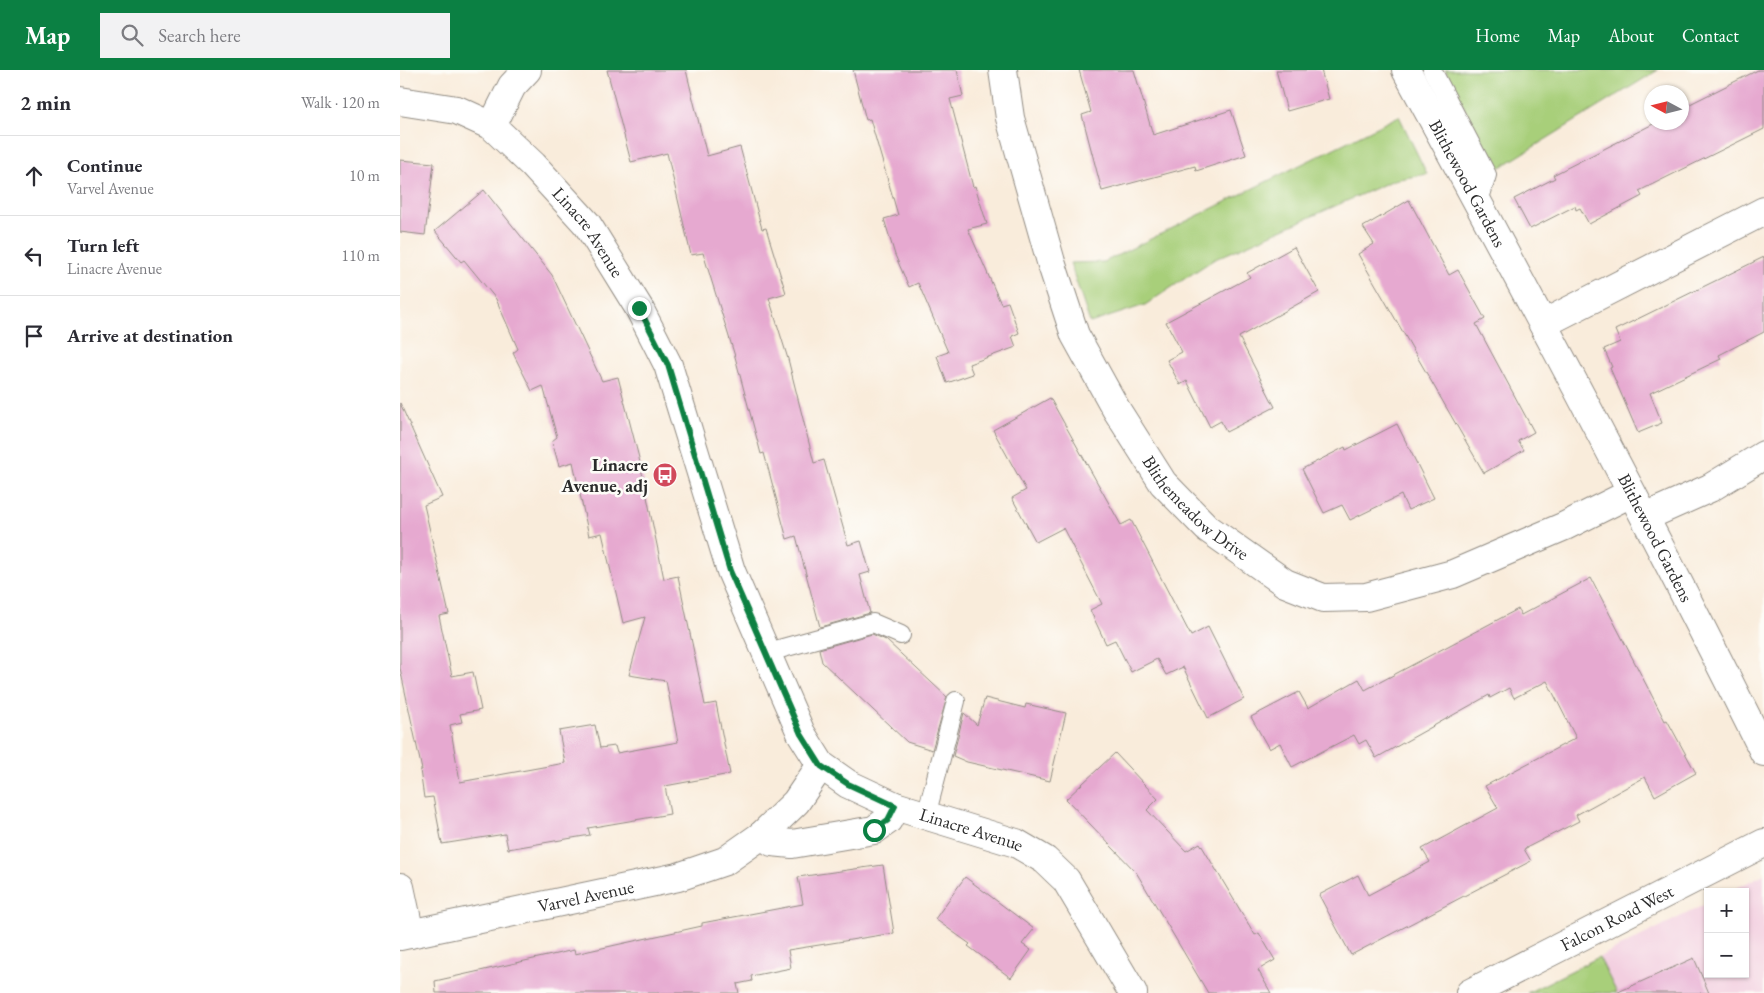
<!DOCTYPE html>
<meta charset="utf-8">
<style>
body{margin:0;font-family:"EB Garamond",serif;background:#f2f2f3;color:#2b2b33}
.controls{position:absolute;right:15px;bottom:15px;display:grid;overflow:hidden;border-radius:0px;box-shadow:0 1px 4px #0004}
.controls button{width:45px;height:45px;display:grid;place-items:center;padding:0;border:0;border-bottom:1px solid #e1e1e2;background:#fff;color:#2b2b33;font:25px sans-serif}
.compass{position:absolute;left:1244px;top:15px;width:45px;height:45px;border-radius:50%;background:#fff;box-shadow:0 1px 4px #0004;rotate:277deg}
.stop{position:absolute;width:15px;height:15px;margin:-11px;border:4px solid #0b8043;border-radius:50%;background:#fff}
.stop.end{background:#0b8043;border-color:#fff;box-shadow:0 1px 5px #0008}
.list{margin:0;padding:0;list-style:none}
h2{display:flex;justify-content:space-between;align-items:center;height:65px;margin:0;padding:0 20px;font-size:21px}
h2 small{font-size:16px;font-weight:400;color:#7c7c81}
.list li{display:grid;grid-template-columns:32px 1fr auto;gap:15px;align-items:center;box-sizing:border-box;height:80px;padding:0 20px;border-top:1px solid #e1e1e2}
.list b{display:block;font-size:19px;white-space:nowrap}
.list p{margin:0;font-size:16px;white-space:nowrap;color:#7c7c81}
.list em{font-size:16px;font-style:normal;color:#7c7c81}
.icon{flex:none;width:28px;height:28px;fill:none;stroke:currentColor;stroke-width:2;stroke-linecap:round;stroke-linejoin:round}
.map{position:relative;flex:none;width:1364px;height:923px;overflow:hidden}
header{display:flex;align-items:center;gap:30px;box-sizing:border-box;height:70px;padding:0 25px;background:#0b8043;color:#fff}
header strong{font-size:24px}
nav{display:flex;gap:28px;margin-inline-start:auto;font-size:18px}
.search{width:350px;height:45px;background:#f2f2f3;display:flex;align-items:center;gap:12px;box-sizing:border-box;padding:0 18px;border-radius:0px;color:#7c7c81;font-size:19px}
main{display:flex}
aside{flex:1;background:#fff}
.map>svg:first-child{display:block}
.built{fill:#f3cfe0}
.green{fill:#a8cf7a;stroke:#6a7d52}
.building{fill:#e6a9d0}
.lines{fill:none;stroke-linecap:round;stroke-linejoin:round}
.lane-casing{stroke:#928c83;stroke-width:20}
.street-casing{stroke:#928c83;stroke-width:30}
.lane{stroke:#fff;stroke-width:18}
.street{stroke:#fff;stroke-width:28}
.route{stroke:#0b8043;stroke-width:6}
.labels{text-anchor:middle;stroke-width:5;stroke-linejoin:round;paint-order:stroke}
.street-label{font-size:18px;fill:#2b2b2b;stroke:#fdfcf7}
.poi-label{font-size:18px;font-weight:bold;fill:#2b2b2b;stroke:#fdfcf7;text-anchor:end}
</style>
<header>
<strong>Map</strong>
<div class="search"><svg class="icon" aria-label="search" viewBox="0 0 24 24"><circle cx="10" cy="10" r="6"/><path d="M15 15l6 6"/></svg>Search here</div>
<nav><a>Home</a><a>Map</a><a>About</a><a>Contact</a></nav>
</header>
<main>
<aside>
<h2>2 min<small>Walk · 120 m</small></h2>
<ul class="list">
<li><svg class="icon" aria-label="ahead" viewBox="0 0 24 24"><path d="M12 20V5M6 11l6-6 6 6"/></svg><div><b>Continue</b><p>Varvel Avenue</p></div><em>10 m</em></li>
<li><svg class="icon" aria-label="left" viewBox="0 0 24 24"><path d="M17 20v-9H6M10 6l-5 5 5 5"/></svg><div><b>Turn left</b><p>Linacre Avenue</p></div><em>110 m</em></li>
<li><svg class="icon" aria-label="arrive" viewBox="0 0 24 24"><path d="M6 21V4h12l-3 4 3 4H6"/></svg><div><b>Arrive at destination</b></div></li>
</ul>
</aside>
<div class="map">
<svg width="1364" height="923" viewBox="0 0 1364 923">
<rect width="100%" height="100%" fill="#fdfcf7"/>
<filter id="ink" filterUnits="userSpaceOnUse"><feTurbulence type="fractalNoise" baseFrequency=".02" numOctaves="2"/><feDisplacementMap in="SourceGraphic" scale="10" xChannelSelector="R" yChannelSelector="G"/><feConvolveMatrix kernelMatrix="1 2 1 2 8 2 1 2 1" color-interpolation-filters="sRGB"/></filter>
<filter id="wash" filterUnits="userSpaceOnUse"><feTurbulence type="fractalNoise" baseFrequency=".0096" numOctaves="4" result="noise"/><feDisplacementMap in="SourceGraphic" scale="20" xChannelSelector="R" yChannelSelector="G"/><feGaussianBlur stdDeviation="1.12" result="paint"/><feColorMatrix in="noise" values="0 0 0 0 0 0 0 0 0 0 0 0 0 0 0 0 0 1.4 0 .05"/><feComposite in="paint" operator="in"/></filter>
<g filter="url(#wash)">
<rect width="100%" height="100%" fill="#f9ecdb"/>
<path class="built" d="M1364 804V923H1127L1308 833V904H1345V822H1329Z"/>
<g class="green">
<path d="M1045 0H1258L1101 97 1093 94Z"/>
<path d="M999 46 1027 104 994 110 813 190 745 235 690 253 670 193 704 192Z"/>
<path d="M1199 887 1217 923H1127Z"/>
</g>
<g id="blocks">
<g class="building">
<path d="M207 0H286L307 86 340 77 362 159 366 158 386 223 369 228 388 289 414 393 424 390 448 475 461 471 470 502 460 505 470 543 420 557 396 466 387 469 364 383 361 384 334 283 303 183 291 185 267 83 231 92Z"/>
<path d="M453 0H557L563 26 550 29 573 117 575 116 587 154 568 159 601 234 608 232 619 263 612 266 616 277 569 294 573 304 547 313 537 286 548 282 518 213 509 217 495 185 484 149 498 145 470 49 466 50Z"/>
<path d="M679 0H734L753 65 831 40 846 85 796 101 795 96 702 121 682 45 691 42Z"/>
<path d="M876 0H921L929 29 887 41Z"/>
<path d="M1358 0H1364V59L1239 121 1242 126 1189 154 1180 138 1176 140 1175 136 1130 159 1114 129 1155 108 1153 105 1257 52H1282V40L1286 36Z"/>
<path d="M0 90 34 93 25 165 0 162Z"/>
<path d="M84 120 152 205 202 311 218 307 239 388 264 509 278 506 305 635 316 633 330 704 265 716 270 744 188 758 190 765 108 779 105 764 42 774 33 727 24 728 20 700H22L0 598V333L42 427 24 435 49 544 39 546 52 606 73 602 81 640 60 644 62 652 50 655 60 712 165 693 159 661 195 655 200 678 215 676 217 683 278 672 266 611 229 605 245 547 223 553 202 463 189 466 173 392 159 396 152 371 157 367 143 316 132 321 113 283 118 279 96 229 64 190 61 192 35 161Z"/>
<path d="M1009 130 1049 205 1058 200 1085 249 1076 254 1134 362 1118 371 1124 380 1084 403 958 184 974 174 963 157Z"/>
<path d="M894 177 919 222 839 267 875 337 826 362 821 351 810 357 787 311 780 315 767 290 782 282 766 252 850 207 847 203Z"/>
<path d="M1364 187V262L1319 285 1321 289 1250 323 1262 353 1238 363 1210 298 1212 297 1204 279 1220 272 1215 260Z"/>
<path d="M650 328 721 455 731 450 791 566 808 557 844 629 808 648 783 597 766 605 757 589 731 602 715 570 706 574 690 540 702 534 663 458 636 472 612 428 626 420 593 360Z"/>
<path d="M997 354 1034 428 1008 440 1001 425 950 450 942 435 924 443 902 399 945 377 946 380Z"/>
<path d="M1191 508 1265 651 1267 650 1296 703 1255 726 1245 707 1176 745 1179 751 1124 779 1131 791 951 885 919 825 958 805 968 825 1030 792 1022 779 1098 738 1085 716 1176 668 1147 611 1114 628 1109 618 1090 628 1089 625 976 688 966 670 959 674 954 665 892 697 880 673 869 679 851 647 899 622 908 638 959 609 965 620 1118 539 1121 545Z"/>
<path d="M472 564 486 570 547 627 532 680 507 672 422 592 419 579Z"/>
<path d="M585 628 625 638 626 634 666 643 650 711 567 692 553 686 564 643 577 655Z"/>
<path d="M715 683 758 729 747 740 786 781 800 773 855 865 859 863 875 890 858 900 871 923H808L736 802 666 729Z"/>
<path d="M483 795 494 863 388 880 391 898 351 906 352 911 337 914 339 923H36L35 911 174 880 175 884 302 856V853L403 834 398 807Z"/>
<path d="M565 807 634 859 622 874 631 880 611 908 568 876 570 874 535 849Z"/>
<path d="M1294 888 1309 923H1216Z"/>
</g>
</g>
</g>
<g filter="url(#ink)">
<use href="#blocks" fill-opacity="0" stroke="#928c83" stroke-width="1"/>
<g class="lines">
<defs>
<g id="lane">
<path d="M1032 0 1087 105 1079 132"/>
<path d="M365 583 473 553 501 565"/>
<path d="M526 746 556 631"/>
</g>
<g id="street">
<path id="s1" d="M603 0 610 48 651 192 675 265 716 339 763 413 807 458 885 513 923 528 966 527 1053 504 1165 456 1231 423"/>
<path id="s2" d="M1006 0C1129 226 1250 452 1364 682"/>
<path id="s3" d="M0 31 57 40 92 56 133 95 187 154 239 238 268 295 331 501 401 663 421 695 448 714 495 736 616 773 645 790 666 810 733 923"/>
<path d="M92 56 112 16 127 0"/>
<path d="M1143 254 1364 141"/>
<path d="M1245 447 1310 418 1364 385"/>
<path d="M362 765 372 772 392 774 474 760 488 750 495 736"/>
<path d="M0 817 10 864"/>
<path id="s4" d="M0 866 278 807 325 791 362 765 396 732 421 695"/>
<path id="s5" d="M1070 923 1364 773"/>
</g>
</defs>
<use href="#lane" class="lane-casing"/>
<use href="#street" class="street-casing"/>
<use href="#lane" class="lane"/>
<use href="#street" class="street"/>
</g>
</g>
<g class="lines" filter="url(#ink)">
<path class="route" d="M239 238 268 295 330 501 401 664 421 696 448 714 495 736 488 750 474 760"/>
</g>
<defs>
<symbol id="bus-disc" viewBox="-11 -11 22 22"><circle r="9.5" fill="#d1495b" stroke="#fdfcf7"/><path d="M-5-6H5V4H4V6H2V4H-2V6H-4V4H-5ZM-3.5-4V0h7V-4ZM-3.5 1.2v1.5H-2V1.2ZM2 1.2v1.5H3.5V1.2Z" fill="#fff"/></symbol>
</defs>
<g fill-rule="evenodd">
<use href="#bus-disc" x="251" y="391" width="28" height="28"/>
</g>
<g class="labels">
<g class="street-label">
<text dy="6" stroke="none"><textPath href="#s2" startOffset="129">Blithewood Gardens</textPath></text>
<text dy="6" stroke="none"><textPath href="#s3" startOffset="240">Linacre Avenue</textPath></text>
<text dy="6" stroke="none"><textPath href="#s1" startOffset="488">Blithemeadow Drive</textPath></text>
<text dy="6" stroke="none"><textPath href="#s2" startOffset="530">Blithewood Gardens</textPath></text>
<text dy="6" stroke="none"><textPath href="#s3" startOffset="990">Linacre Avenue</textPath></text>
<text dy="6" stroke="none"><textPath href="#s4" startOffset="190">Varvel Avenue</textPath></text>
<text dy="6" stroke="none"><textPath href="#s5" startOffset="165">Falcon Road West</textPath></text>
</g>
<g class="poi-label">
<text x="248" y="401">Linacre<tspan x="248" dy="21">Avenue, adj</tspan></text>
</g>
</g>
</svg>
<div class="controls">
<button>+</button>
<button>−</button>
</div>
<svg class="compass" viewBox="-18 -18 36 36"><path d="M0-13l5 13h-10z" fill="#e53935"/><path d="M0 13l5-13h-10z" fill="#7c7c81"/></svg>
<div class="stop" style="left:474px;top:760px"></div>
<div class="stop end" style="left:239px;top:238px"></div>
</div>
</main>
